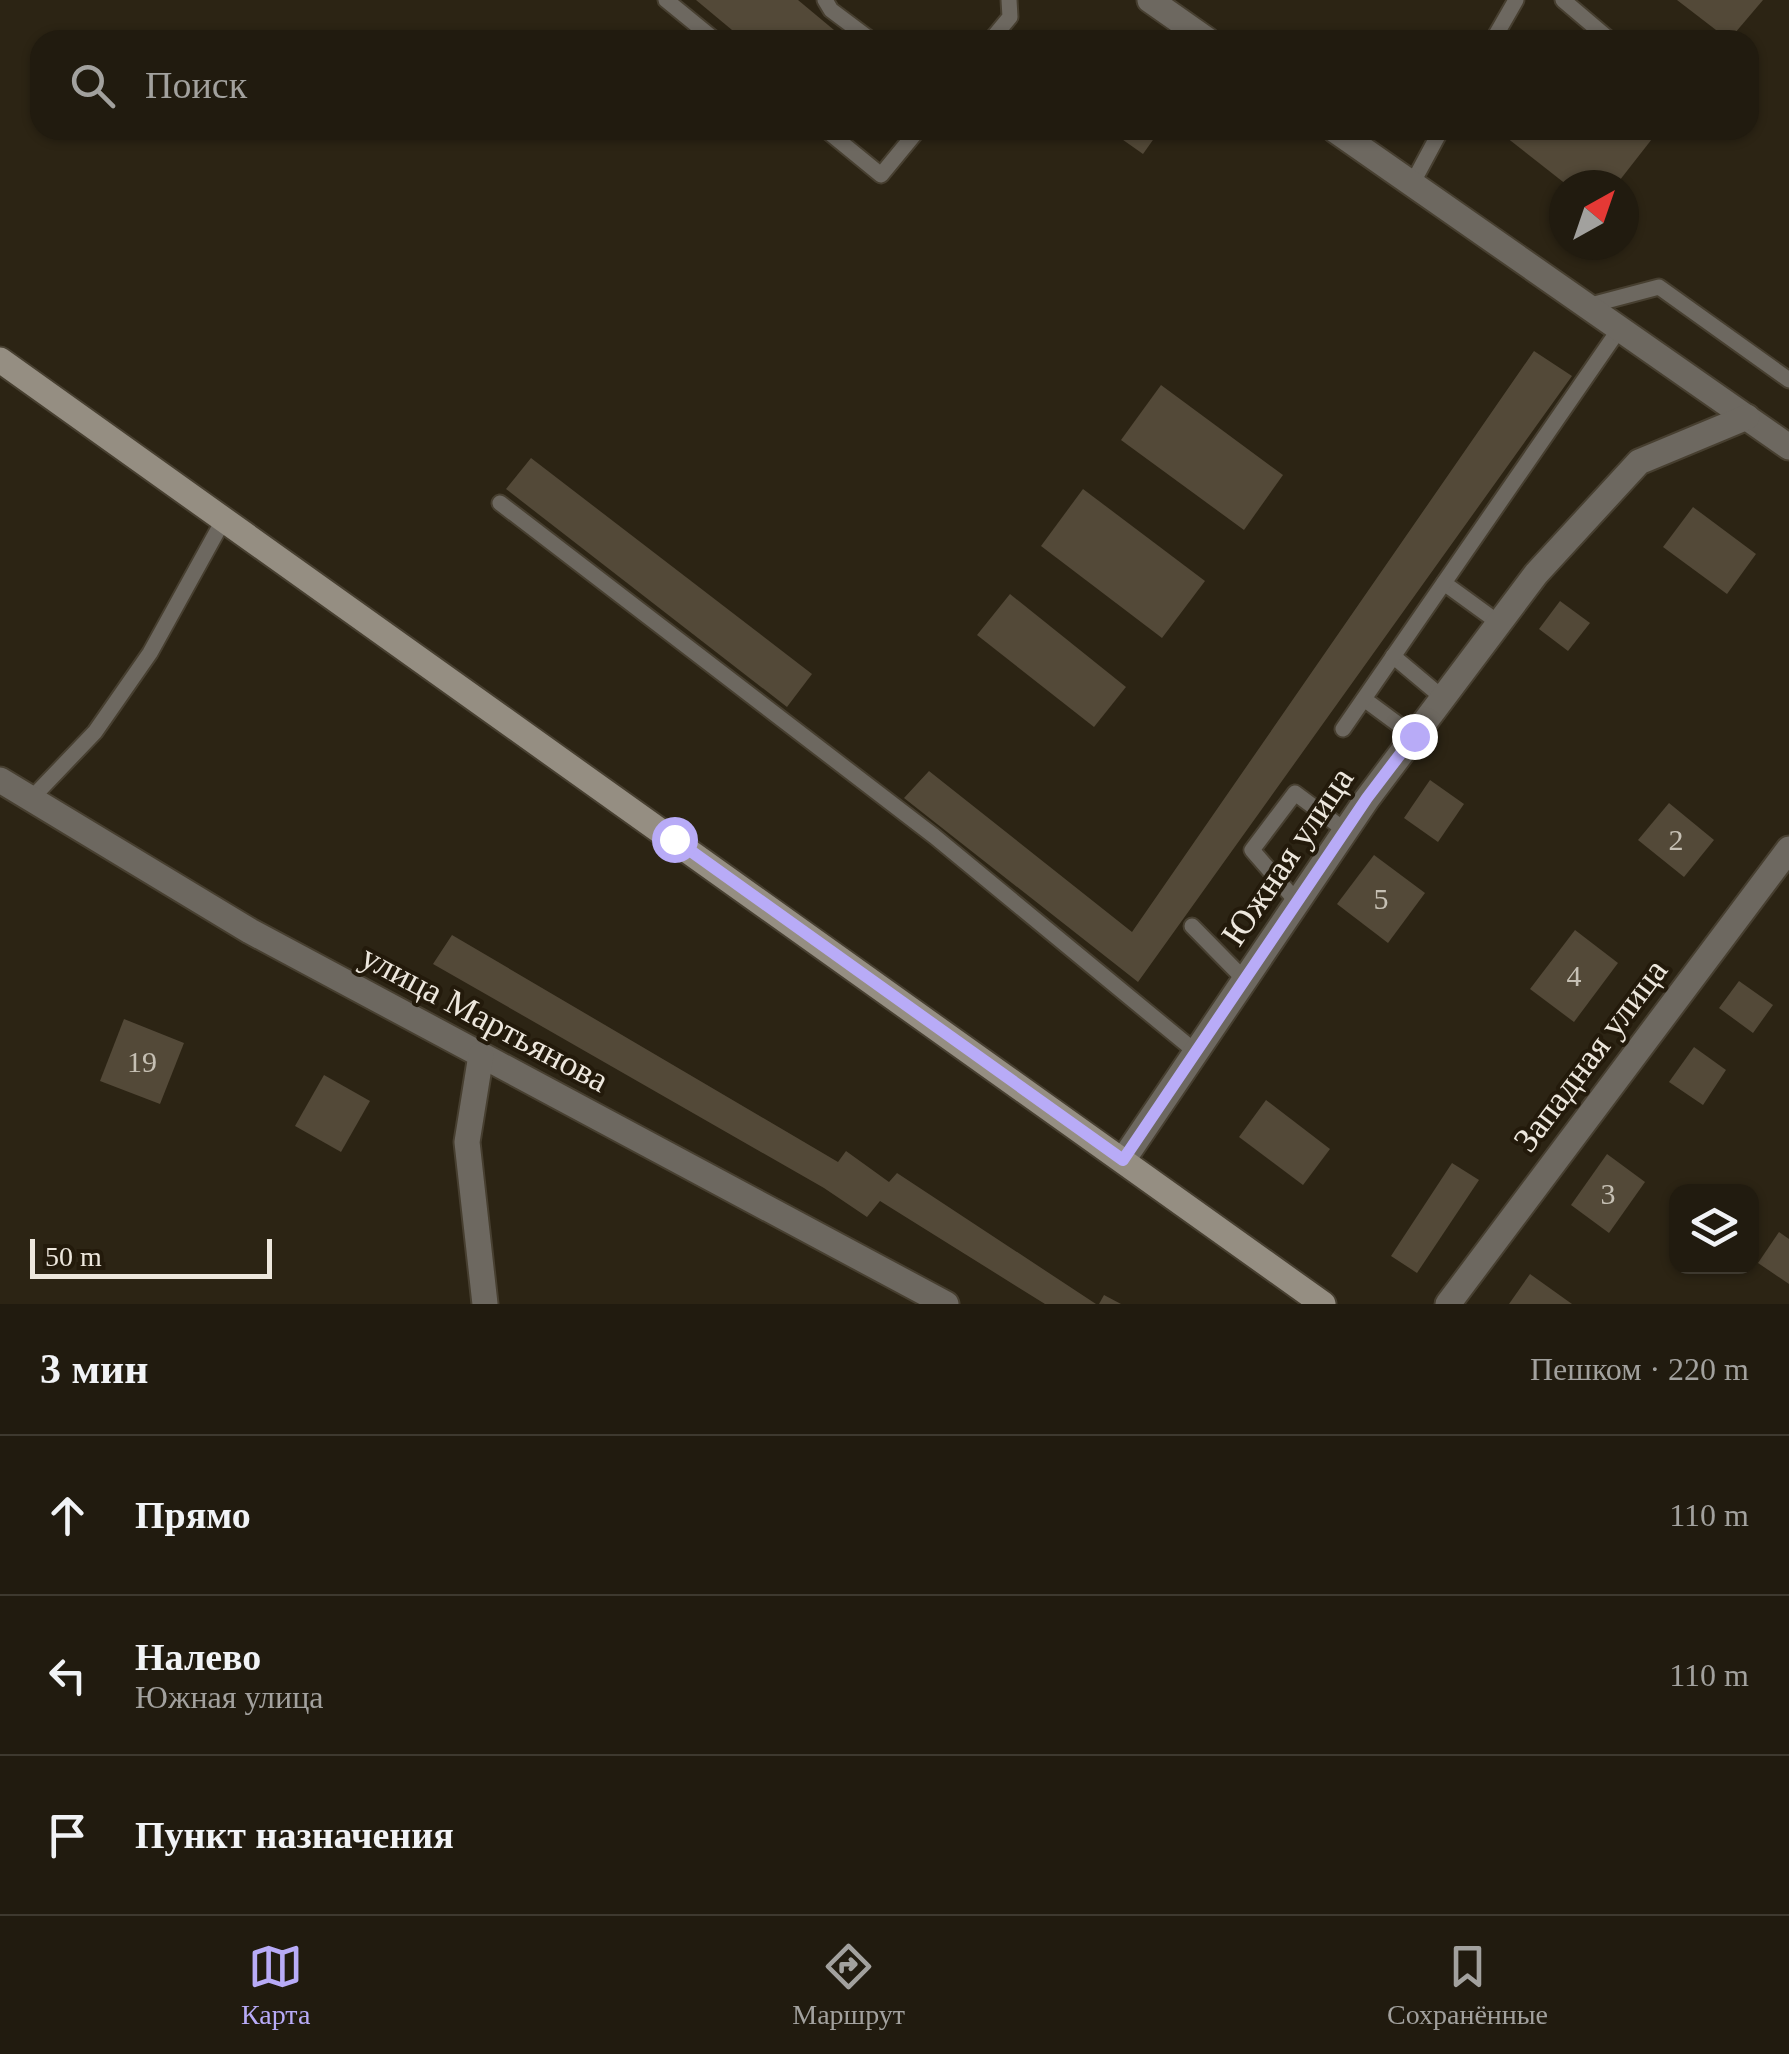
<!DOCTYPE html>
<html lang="ru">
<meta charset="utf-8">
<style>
body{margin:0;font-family:Georgia,serif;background:#2d281d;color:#f1f3f6}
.controls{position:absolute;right:30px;bottom:30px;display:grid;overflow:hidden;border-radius:20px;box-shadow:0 2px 8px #0004}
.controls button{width:90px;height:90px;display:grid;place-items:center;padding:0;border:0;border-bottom:2px solid #3e392f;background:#211b0f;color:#f1f3f6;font:50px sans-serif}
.compass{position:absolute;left:1549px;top:170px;width:90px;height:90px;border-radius:50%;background:#211b0f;box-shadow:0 2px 8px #0004;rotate:40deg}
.scale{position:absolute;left:30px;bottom:25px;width:242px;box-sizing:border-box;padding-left:10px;border:5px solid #ede7dd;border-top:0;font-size:28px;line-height:35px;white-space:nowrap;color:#ede7dd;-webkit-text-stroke:8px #231a0b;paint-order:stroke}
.stop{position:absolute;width:30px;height:30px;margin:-22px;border:8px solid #b8abf7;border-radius:50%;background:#fff}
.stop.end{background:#b8abf7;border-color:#fff;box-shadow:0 2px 10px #0008}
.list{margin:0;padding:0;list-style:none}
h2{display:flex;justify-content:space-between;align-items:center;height:130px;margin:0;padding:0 40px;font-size:42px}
h2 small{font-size:32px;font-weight:400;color:#a2a19e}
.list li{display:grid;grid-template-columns:65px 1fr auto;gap:30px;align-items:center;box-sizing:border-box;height:160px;padding:0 40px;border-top:2px solid #3e392f}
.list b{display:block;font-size:38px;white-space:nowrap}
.list p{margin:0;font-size:32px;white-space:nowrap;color:#a2a19e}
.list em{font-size:32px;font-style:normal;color:#a2a19e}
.icon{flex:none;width:55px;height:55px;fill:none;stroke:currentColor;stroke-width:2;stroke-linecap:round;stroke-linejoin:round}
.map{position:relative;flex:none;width:1789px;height:1304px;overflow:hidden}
.search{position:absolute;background:#211b0f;box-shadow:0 2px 8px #0004;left:30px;right:30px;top:30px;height:110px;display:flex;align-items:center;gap:25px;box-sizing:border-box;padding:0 35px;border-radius:30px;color:#a2a19e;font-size:38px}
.sheet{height:610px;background:#211b0f}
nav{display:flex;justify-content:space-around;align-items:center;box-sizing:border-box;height:140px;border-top:2px solid #3e392f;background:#211b0f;font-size:28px;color:#a2a19e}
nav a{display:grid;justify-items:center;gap:5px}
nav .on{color:#b8abf7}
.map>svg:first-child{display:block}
.building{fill:#534938}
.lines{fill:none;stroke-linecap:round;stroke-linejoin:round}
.service-casing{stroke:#473f30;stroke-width:19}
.minor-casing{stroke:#473f30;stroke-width:29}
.secondary-casing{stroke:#473f30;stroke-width:29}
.service{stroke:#6d6860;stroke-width:15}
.minor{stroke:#6d6860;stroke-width:25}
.secondary{stroke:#958e82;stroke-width:25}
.route{stroke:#b8abf7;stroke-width:12}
.labels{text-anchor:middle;stroke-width:8;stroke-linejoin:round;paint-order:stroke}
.number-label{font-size:30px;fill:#c6c0b4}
.street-label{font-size:35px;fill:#ede7dd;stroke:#231a0b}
</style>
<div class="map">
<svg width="1789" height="1304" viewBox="0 0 1789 1304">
<rect width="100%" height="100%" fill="#2c2414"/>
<g class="building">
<path d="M696 0H798L846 40H744Z"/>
<path d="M1677 0H1763L1729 40Z"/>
<path d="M852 130H872L864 140Z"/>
<path d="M1109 130H1160L1143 154Z"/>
<path d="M1497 130H1659L1616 185H1567Z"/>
<path d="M1534 351 1572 376 1138 982 904 798 929 771 1132 932Z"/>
<path d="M1161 385 1283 475 1244 530 1121 440Z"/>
<path d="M531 458 812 674 787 707 506 489Z"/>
<path d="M1083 489 1205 581 1162 638 1041 546Z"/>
<path d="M1693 507 1756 554 1727 594 1663 547Z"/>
<path d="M1010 594 1126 687 1094 727 977 635Z"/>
<path d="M1560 601 1590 623 1568 651 1539 629Z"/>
<path d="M1430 780 1464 804 1438 842 1404 818Z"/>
<path d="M1669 803 1714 840 1684 877 1638 840Z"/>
<path d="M1374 855 1425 893 1388 943 1337 904Z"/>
<path d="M1575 930 1618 963 1574 1022 1530 989Z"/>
<path d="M452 935 838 1162 846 1151 889 1182 897 1173 1096 1304H1045L880 1201 867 1217 824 1188 433 964Z"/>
<path d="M1739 981 1773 1005 1753 1033 1719 1008Z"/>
<path d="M124 1019 184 1043 160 1104 100 1081Z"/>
<path d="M1694 1047 1726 1070 1703 1105 1669 1082Z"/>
<path d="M324 1075 370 1101 341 1152 295 1126Z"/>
<path d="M1266 1100 1330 1149 1303 1185 1239 1137Z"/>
<path d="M1607 1154 1645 1182 1609 1233 1571 1205Z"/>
<path d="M1452 1163 1479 1180 1417 1273 1391 1256Z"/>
<path d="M1779 1232 1789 1239V1284L1758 1263Z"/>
<path d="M1530 1274 1572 1304H1509Z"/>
<path d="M1104 1295 1121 1304H1099Z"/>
</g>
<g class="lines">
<defs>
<g id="service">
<path d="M666 0 715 40"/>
<path d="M825 0 831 10 871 40"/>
<path d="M1563 0 1610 40"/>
<path d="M991 40 1010 17 1009 0"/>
<path d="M1493 40 1516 0"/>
<path d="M826 130 881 175 918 130"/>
<path d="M1412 184 1441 130"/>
<path d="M1587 306 1659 287 1789 380"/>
<path d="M500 503 934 836 1196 1052"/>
<path d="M1444 583 1499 623"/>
<path d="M1393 656 1443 698"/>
<path d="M1364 699 1414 736"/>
<path d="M1343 729 1620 328"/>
<path d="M31 799 95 732 150 653 224 519"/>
<path d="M1297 902 1252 850 1295 793 1346 831"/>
<path d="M1192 926 1245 980"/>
</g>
<g id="minor">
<path d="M1150 0 1207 40"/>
<path d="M1335 130 1789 447"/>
<path d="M0 780 250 931 946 1304"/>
<path d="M481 1055 467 1142 485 1304"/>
<path d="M1123 1160 1367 799 1536 574 1639 462 1747 417"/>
<path d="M1448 1304 1789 849"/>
</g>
<path id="secondary" d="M0 360 1323 1304"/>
</defs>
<use href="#service" class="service-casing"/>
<use href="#minor" class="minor-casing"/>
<use href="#secondary" class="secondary-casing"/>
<use href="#service" class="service"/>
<use href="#minor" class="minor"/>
<use href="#secondary" class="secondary"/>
</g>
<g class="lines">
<path class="route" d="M674 839 1123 1160 1367 798 1414 736"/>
</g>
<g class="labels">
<g class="number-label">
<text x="1676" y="850">2</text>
<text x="1381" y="909">5</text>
<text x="1574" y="986">4</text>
<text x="142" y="1072">19</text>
<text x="1608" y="1204">3</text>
</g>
<g class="street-label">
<text transform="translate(1287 856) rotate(-56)" y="12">Южная улица</text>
<text transform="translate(485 1018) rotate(28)" y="12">улица Мартьянова</text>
<text transform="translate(1590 1055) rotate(-53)" y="12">Западная улица</text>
</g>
</g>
</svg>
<div class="controls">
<button><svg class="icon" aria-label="layers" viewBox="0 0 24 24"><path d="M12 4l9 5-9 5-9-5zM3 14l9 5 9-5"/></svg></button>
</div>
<svg class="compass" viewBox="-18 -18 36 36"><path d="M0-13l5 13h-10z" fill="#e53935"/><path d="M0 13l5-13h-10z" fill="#a2a19e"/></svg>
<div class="scale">50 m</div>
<div class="stop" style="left:674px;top:839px"></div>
<div class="stop end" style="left:1414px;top:736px"></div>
<div class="search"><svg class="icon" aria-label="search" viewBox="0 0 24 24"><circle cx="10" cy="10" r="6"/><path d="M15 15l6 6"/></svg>Поиск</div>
</div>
<section class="sheet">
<h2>3 мин<small>Пешком · 220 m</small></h2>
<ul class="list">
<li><svg class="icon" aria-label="ahead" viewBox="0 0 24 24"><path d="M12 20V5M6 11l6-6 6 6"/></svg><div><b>Прямо</b></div><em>110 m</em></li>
<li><svg class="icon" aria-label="left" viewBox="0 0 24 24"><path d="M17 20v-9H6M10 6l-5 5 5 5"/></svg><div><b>Налево</b><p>Южная улица</p></div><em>110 m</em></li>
<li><svg class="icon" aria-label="arrive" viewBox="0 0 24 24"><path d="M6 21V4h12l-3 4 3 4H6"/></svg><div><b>Пункт назначения</b></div></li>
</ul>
</section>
<nav>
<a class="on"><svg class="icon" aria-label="map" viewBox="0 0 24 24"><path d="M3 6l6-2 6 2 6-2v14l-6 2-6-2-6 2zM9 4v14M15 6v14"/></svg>Карта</a>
<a><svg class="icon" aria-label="directions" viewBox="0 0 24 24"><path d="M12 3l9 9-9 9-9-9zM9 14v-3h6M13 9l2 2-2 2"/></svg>Маршрут</a>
<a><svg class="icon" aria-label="saved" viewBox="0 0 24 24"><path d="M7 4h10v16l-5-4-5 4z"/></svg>Сохранённые</a>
</nav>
